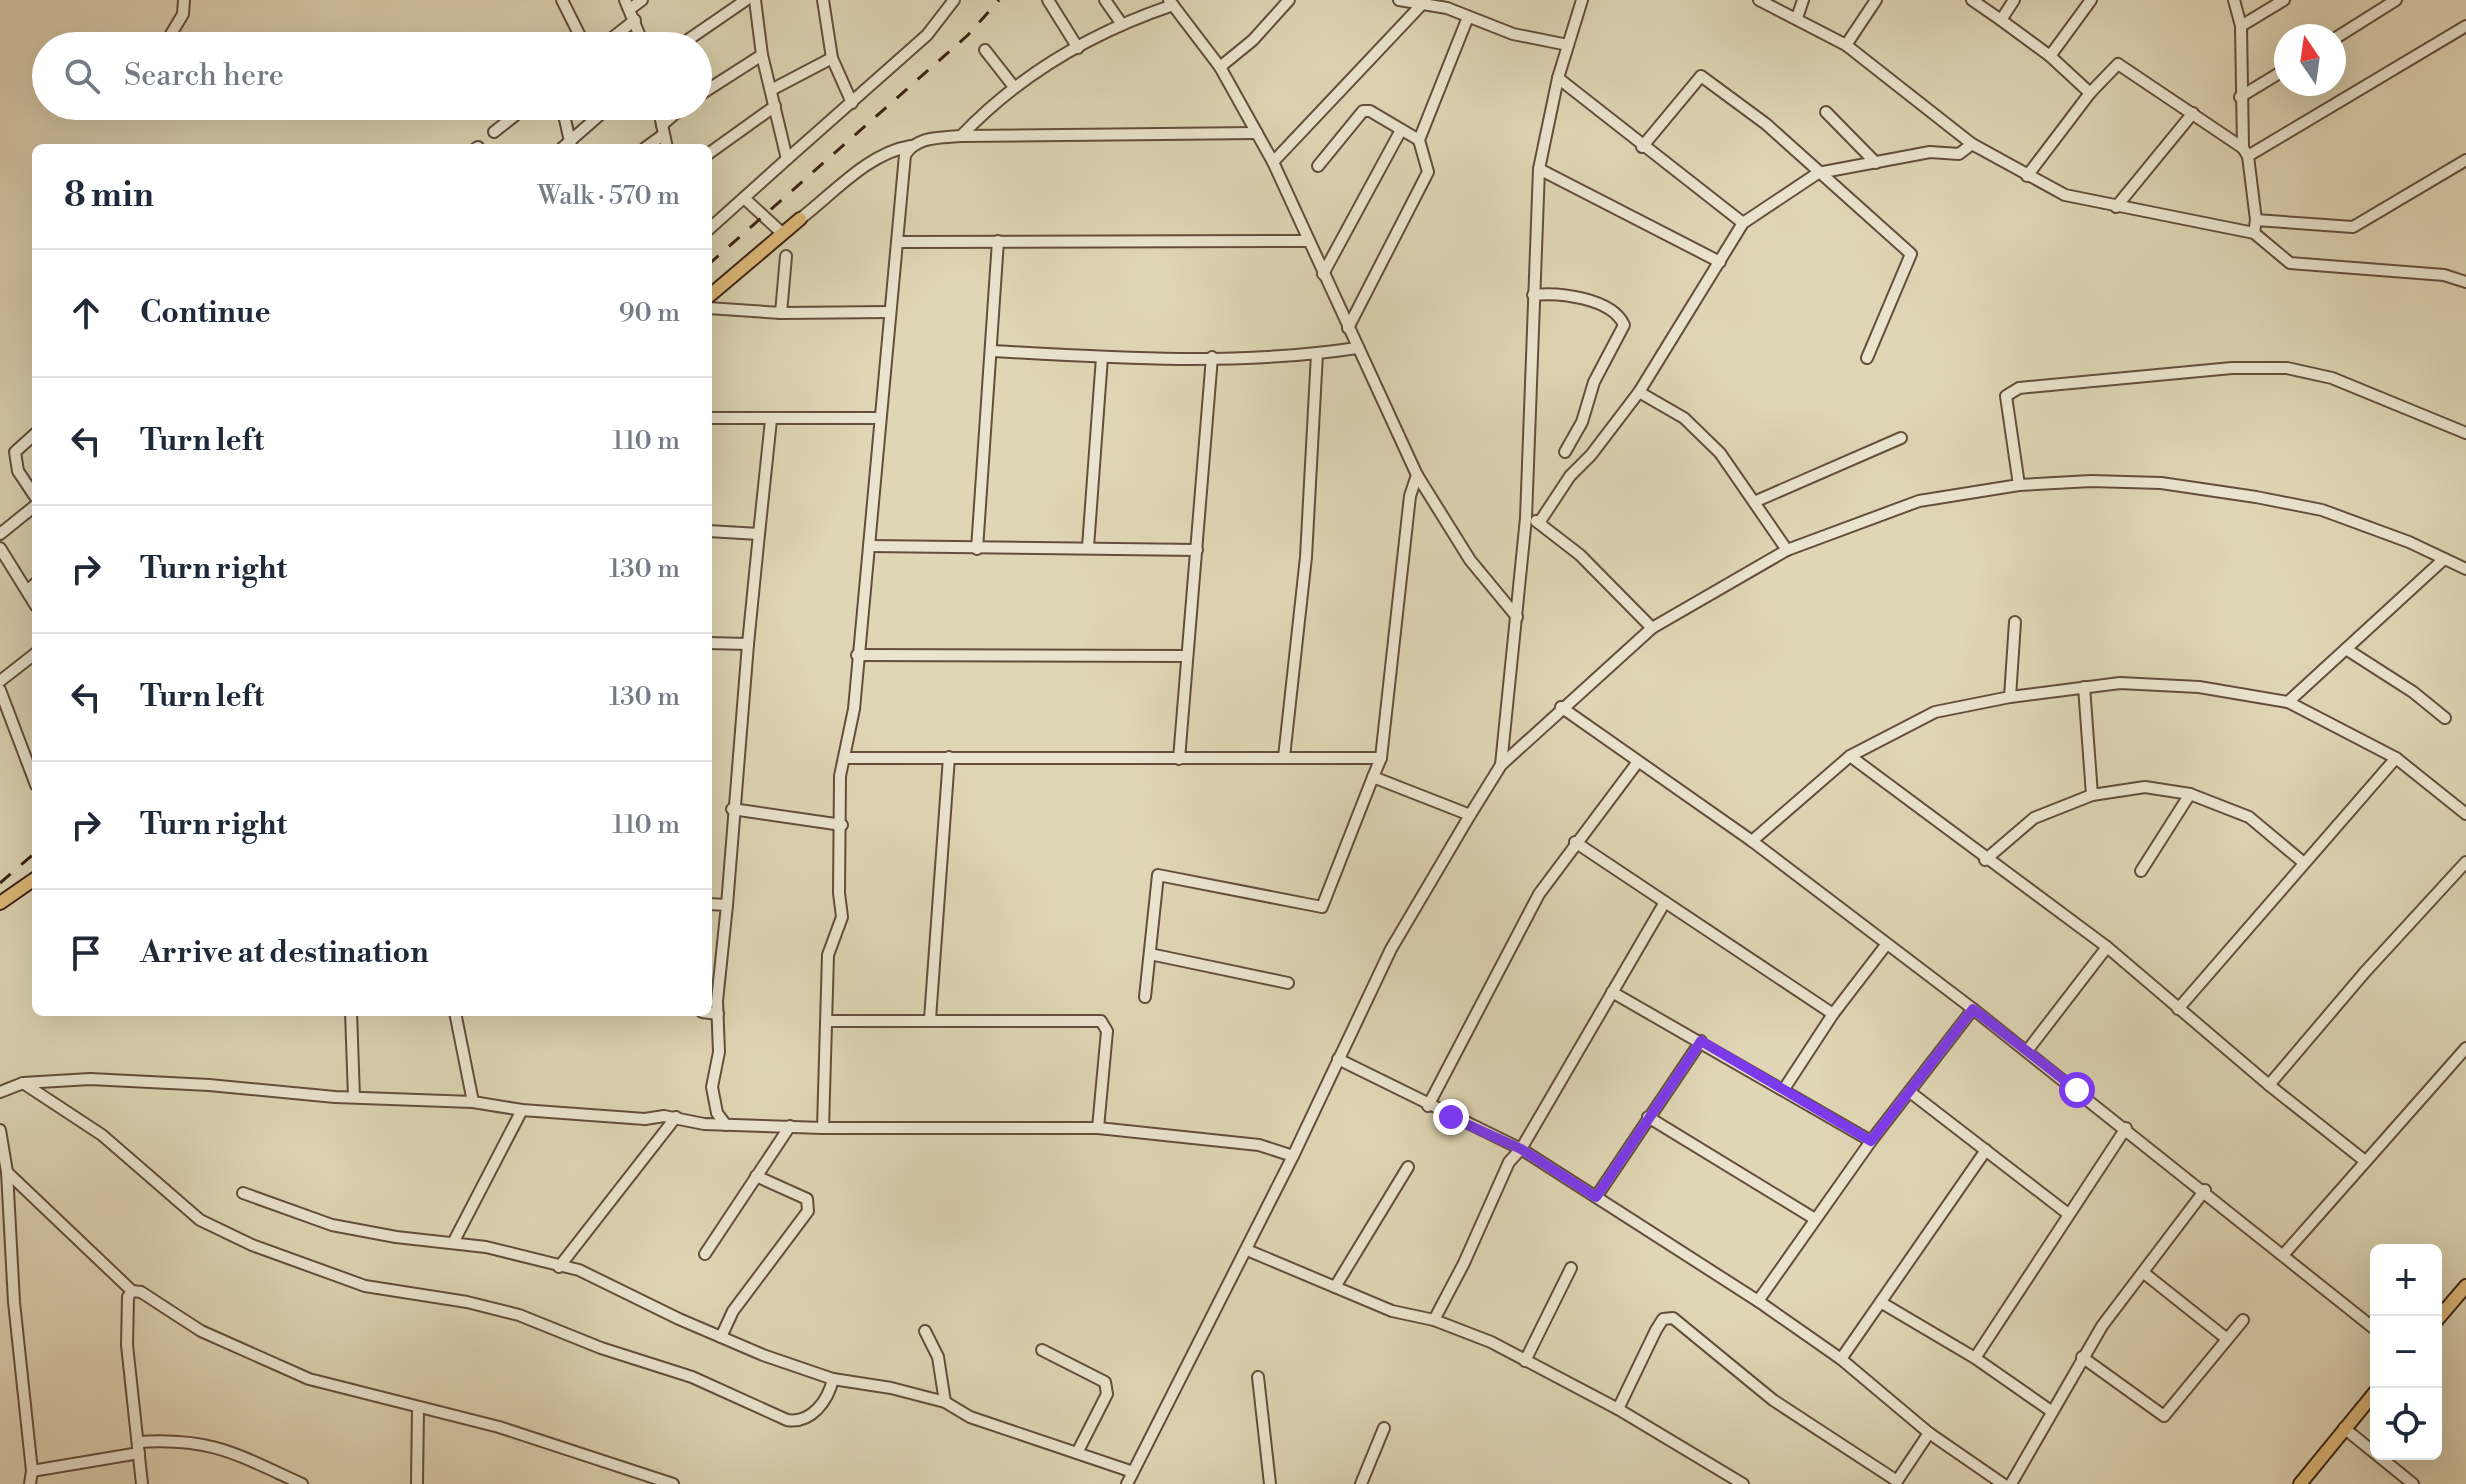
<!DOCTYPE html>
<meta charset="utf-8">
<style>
body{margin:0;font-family:"Libre Bodoni",serif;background:#f6f6f7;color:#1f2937}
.controls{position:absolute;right:24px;bottom:24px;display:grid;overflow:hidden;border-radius:12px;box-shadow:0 8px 32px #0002}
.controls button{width:72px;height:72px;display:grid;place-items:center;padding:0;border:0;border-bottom:2px solid #e0e1e3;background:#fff;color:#1f2937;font:40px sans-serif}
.compass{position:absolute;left:2274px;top:24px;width:72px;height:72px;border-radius:50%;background:#fff;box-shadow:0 8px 32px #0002;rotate:347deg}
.stop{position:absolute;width:24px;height:24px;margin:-18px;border:6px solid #7c3aed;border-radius:50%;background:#fff}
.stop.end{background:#7c3aed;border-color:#fff;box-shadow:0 2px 8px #0008}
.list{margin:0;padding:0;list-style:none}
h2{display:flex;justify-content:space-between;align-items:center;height:104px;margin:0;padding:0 32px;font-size:34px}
h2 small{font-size:26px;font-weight:400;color:#747a83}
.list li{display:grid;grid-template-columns:52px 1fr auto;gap:24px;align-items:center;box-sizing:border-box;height:128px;padding:0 32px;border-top:2px solid #e0e1e3}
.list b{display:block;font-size:30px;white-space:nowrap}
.list em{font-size:26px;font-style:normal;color:#747a83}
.icon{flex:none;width:44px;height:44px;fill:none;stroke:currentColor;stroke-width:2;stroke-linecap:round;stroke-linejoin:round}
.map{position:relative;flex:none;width:2466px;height:1484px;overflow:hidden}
.search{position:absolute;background:#fff;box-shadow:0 8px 32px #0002;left:32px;top:32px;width:680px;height:88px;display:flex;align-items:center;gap:20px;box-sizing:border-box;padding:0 28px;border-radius:44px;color:#747a83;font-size:30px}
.panel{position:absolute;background:#fff;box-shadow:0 8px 32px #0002;left:32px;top:144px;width:680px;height:872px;border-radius:12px}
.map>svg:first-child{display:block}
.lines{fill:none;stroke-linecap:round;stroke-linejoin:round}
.minor-casing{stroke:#634e3c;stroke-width:14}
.major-casing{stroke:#3a2014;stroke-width:16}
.minor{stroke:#eae4cf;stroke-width:10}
.major{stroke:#e0bb7a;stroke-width:12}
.rail{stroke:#3a2014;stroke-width:3;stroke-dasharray:14 14;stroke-linecap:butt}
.route{stroke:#7c3aed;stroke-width:10}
</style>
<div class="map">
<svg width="2466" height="1484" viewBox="0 0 2466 1484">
<rect width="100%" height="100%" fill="#dfd6b5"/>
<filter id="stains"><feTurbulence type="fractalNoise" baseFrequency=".0025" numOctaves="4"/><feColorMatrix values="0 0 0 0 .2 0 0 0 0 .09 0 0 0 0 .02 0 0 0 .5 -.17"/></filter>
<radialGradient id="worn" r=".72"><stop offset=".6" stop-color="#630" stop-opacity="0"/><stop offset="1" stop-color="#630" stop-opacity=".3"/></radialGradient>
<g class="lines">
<defs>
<g id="minor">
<path d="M562 0 585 46"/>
<path d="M625 0 644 46"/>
<path d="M823 0 832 58 852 103"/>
<path d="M1048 0 1078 48"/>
<path d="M1105 0 1121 23"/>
<path d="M1169 0 1220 67 1273 162 1417 475 1470 560 1517 617"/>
<path d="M1399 0 1447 8 1513 34 1568 45"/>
<path d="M1759 0 1846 45 1972 144 2065 195 2254 233 2290 263 2444 275 2466 282"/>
<path d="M1972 0 2001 20"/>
<path d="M2014 0 2001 20 2050 56 2090 93"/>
<path d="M2234 0 2241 26 2243 148 2248 156 2256 220 2254 233"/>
<path d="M630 9 642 0"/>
<path d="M1797 18 1803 0"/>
<path d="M2241 26 2284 0"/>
<path d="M2334 39 2396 0"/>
<path d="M1846 45 1876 0"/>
<path d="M164 46 183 14 184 0"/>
<path d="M602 46 635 20"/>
<path d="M679 46 746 0"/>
<path d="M985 50 1014 87"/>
<path d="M2050 56 2091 0"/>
<path d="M1220 67 1253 40 1289 0"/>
<path d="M1558 78 1743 223"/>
<path d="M771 90 832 58"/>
<path d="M698 96 762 55"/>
<path d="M2240 97 2286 69"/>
<path d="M562 106 571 146"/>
<path d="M658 106 667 148"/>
<path d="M1826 112 1876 163"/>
<path d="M662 125 684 106"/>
<path d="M494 132 527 106"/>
<path d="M961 136C1019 75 1093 32 1173 5"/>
<path d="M1642 147 1701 76 1766 124 1911 254 1867 358"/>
<path d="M476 148 478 147"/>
<path d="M562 148 610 106"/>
<path d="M645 148 663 135"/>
<path d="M708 154 775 106"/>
<path d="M2248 156 2466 26"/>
<path d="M787 159 927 35 954 0"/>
<path d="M1273 162 1426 0"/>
<path d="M1318 166 1363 111H1370L1419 140"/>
<path d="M1539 169 1720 262"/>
<path d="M2027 176 2090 93 2118 64 2243 148"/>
<path d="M744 198 782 233"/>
<path d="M2116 207 2193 113"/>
<path d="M800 219C834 193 868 153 911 146"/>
<path d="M2256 220 2353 227 2466 160"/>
<path d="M708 230 787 159 762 55 755 0"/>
<path d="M898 242 1309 241"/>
<path d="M1323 274 1401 130"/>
<path d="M1533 295C1559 292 1612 298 1624 325L1594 382 1582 422 1565 452"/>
<path d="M708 308 781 313 786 256"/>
<path d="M781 313 890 312"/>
<path d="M1348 328 1428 172 1419 140 1468 17"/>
<path d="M993 351C1113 358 1238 366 1357 348"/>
<path d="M1639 392 1684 418 1720 453 1787 550"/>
<path d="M708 418H880"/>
<path d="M36 433 15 452 18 471 36 498"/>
<path d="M2019 485 2006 396 2019 388 2232 368H2287L2332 378 2466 433"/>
<path d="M1754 502 1901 438"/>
<path d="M1536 521 1580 555 1652 628"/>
<path d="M1539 523 1570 476 1591 455 1639 392 1743 223 1818 173 1930 152 1959 154 1972 144"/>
<path d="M708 531 759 534 771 420"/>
<path d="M0 534 36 505"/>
<path d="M869 546 1197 550"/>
<path d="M1088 547 1102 357"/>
<path d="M0 548 36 606"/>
<path d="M977 549 998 241"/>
<path d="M27 591 36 583"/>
<path d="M708 643 748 644 759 534"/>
<path d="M2346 649 2413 692 2445 718"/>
<path d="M857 655 1187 656"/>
<path d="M0 681 36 653"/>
<path d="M2084 687 2092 795"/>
<path d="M0 690 36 785"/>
<path d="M2010 697 2015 622"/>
<path d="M2288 702 2444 559"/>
<path d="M1561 707 1752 841 1973 1009 2376 1330"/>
<path d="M1850 756 2107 947 2269 1085 2365 1161"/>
<path d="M1284 757 1306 557 1317 354"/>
<path d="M846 758H1381L1410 496 1417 475"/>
<path d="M1381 758 1373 777 1470 815"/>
<path d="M1179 759 1212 357"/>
<path d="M1501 765 1526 518 1539 169 1558 78 1582 0"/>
<path d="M732 809 842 825"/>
<path d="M1752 841 1850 756 1935 712 2010 697 2120 683 2199 687 2288 702 2396 758 2466 814"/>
<path d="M1575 842 1833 1014"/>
<path d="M1985 860 2034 818 2092 795 2145 787 2190 794 2249 817 2304 863"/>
<path d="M2141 871 2190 794"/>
<path d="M708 904 727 905 717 1001 719 1052 712 1087 717 1113 726 1125"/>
<path d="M727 905 748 644"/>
<path d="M1150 954 1288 983"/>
<path d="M1612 992 1871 1141"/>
<path d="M1145 997 1158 875 1322 907 1373 777"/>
<path d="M2178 1009 2396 758"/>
<path d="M351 1012 354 1097"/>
<path d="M455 1012 473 1102"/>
<path d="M702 1012 718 1014"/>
<path d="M930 1019 949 757"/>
<path d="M829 1021H1101L1107 1031 1098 1128"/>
<path d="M2027 1051 2107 947"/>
<path d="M1338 1059 1521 1149 1596 1197 1758 1301 1841 1359 1929 1433 2003 1484"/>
<path d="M23 1083 102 1135 200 1220 252 1245 365 1286 467 1302 519 1315 601 1348 692 1377 787 1420C811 1424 828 1401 833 1379"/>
<path d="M2269 1085 2365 972 2466 862"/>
<path d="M1784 1089 1833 1014 1886 945"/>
<path d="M0 1092 23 1083 90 1079 209 1085 335 1097 473 1102 522 1110 645 1119 664 1116 704 1124 823 1128H1098L1259 1145 1293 1156"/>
<path d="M1910 1092 2067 1213"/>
<path d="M1428 1106 1539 894 1637 763"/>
<path d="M1648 1117 1815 1219"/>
<path d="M823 1128 828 955 842 917 839 893 840 776 854 709 905 155C917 136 940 138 961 136L1257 133"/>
<path d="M0 1130 7 1172 14 1302 32 1471 30 1484"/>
<path d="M7 1172 132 1291 141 1292 201 1331 309 1379 499 1427 673 1484"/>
<path d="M243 1193 332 1225 396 1237 486 1247 579 1270 679 1319 763 1355 833 1379 891 1388 945 1402 970 1417 1133 1472"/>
<path d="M1596 1197 1701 1041"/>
<path d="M453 1243 522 1110"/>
<path d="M1247 1250 1392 1311 1434 1320 1491 1342 1618 1409 1743 1484"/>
<path d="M705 1254 790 1126"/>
<path d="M2284 1254 2466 1048"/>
<path d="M559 1267 676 1117"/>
<path d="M2144 1273 2227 1339"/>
<path d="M1335 1287 1408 1167"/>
<path d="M132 1291 128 1297 127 1345 142 1484"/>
<path d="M1758 1301 1871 1141 1973 1009"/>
<path d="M1882 1303 1975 1358 2051 1411"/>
<path d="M1434 1320 1464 1263 1509 1162 1521 1149 1665 902"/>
<path d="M925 1331 938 1357 945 1402"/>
<path d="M721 1337 733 1311 808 1211 807 1199 756 1176"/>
<path d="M1042 1350 1105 1382 1107 1394 1077 1453"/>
<path d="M2082 1357 2164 1416 2243 1320"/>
<path d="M1975 1358 2126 1128"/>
<path d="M1841 1359 1986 1150"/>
<path d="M1525 1361 1571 1268"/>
<path d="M1258 1377 1270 1484"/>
<path d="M1618 1409 1656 1330 1663 1319 1673 1318 1773 1400 1897 1481 1929 1433"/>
<path d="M2344 1428 2413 1484"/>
<path d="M138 1442C212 1437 238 1455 302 1484"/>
<path d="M32 1471 139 1453"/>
<path d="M417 1484 418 1408"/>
<path d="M1127 1484 1293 1156 1391 949 1470 815 1501 765 1652 628 1787 550 1919 501 2019 485 2091 481 2161 483 2256 497 2322 510 2409 542 2466 569"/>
<path d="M1361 1484 1384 1428"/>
<path d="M2011 1484 2102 1326 2205 1190"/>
</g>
<g id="major">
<path d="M708 297 800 219"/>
<path d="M0 903 36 878"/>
<path d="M2436 1321 2466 1286"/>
<path d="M2300 1484 2376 1391"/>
</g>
</defs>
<use href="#minor" class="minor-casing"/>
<use href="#major" class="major-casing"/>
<use href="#minor" class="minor"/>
<use href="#major" class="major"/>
<g class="rail">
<path d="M708 265 968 35 999 0"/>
<path d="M0 883 36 852"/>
</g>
</g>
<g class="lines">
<path class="route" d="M1451 1117 1521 1149 1596 1197 1701 1041 1871 1141 1973 1009 2077 1090"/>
</g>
<rect width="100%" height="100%" filter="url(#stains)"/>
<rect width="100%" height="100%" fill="url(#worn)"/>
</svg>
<div class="controls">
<button>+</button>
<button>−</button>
<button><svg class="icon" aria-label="locate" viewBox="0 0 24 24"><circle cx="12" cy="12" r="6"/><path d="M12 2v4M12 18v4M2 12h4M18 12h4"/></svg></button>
</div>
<svg class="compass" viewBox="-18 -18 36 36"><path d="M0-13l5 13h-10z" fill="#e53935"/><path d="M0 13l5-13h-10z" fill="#747a83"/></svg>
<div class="stop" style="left:2077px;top:1090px"></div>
<div class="stop end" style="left:1451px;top:1117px"></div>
<div class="search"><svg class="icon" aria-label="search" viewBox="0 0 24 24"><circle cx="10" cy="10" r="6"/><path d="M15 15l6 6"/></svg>Search here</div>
<section class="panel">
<h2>8 min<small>Walk · 570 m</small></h2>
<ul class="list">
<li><svg class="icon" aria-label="ahead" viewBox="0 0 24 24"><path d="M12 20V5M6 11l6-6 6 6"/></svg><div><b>Continue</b></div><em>90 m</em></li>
<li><svg class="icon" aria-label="left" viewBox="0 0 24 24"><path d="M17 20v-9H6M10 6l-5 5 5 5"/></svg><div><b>Turn left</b></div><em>110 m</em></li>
<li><svg class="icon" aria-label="right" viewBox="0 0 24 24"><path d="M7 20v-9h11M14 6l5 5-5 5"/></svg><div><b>Turn right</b></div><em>130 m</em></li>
<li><svg class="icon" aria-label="left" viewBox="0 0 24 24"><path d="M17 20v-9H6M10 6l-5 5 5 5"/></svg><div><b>Turn left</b></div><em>130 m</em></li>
<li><svg class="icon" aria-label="right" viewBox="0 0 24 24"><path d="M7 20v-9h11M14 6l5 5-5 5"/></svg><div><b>Turn right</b></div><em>110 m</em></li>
<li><svg class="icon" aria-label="arrive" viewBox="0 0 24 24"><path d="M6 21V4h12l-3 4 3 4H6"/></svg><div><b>Arrive at destination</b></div></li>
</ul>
</section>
</div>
